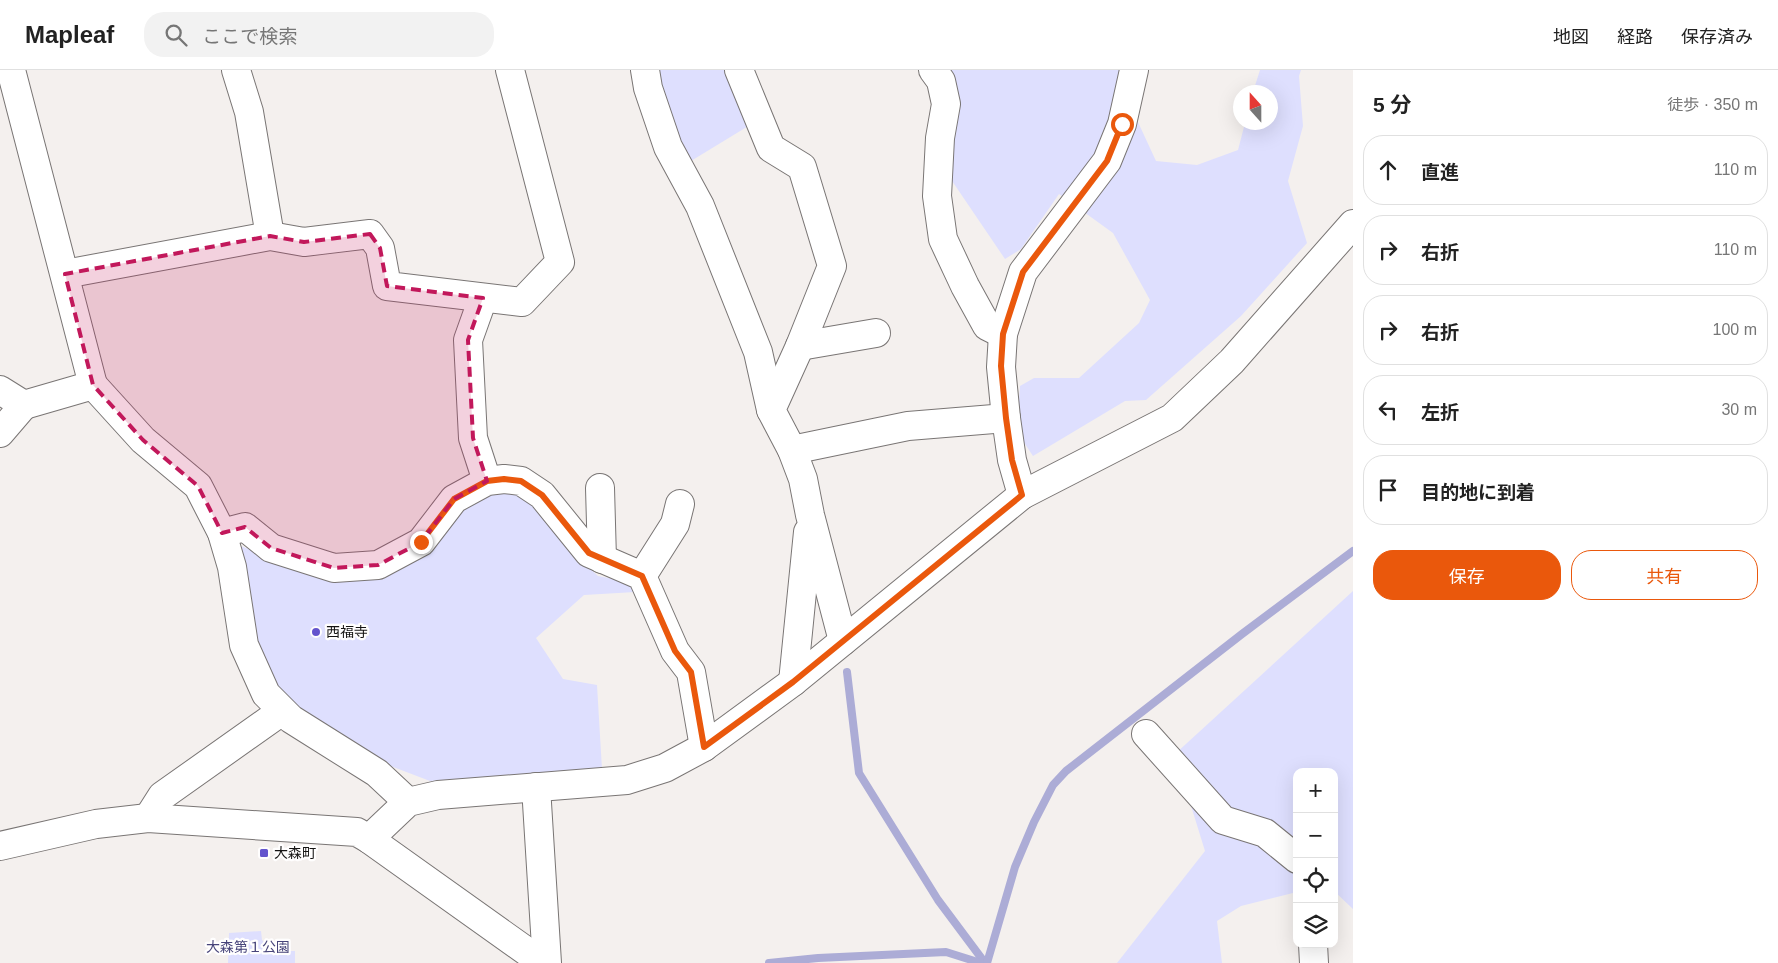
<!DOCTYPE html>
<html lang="ja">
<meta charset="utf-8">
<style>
body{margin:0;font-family:Arial,"Noto Sans JP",sans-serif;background:#f2f2f2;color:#222}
.controls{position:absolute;right:15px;bottom:15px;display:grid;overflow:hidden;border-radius:10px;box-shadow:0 5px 20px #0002}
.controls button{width:45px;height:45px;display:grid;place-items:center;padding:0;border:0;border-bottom:1px solid #e0e0e0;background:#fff;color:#222;font:25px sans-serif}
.compass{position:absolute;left:1233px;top:15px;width:45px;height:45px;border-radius:50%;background:#fff;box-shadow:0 5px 20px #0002;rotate:339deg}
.stop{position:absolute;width:15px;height:15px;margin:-11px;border:4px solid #ea580c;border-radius:50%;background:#fff}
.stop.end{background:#ea580c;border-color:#fff;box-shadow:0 1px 5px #0008}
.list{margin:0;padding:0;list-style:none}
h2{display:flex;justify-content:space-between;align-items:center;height:65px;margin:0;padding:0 20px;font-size:21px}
h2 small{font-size:16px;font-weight:400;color:#767676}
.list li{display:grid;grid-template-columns:32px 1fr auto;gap:15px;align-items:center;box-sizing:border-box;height:70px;margin:0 10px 10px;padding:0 10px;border:1px solid #e0e0e0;border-radius:20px}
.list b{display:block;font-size:19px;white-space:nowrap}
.list em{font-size:16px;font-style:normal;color:#767676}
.actions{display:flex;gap:10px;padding:15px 20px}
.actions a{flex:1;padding:11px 0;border:1px solid #ea580c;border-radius:20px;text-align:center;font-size:18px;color:#ea580c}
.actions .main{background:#ea580c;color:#fff}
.icon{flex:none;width:28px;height:28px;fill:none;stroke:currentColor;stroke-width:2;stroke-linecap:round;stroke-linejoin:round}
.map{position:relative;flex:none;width:1353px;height:893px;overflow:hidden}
header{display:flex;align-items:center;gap:30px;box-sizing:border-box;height:70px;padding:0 25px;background:#fff;border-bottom:1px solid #e0e0e0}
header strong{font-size:24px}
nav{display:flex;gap:28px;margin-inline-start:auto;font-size:18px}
.search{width:350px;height:45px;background:#f2f2f2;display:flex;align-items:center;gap:12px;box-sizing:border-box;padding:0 18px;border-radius:20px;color:#767676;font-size:19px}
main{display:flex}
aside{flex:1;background:#fff}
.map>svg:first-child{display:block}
.green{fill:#dedffe}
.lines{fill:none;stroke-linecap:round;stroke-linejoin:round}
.stream{stroke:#acacd6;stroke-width:8}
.minor-casing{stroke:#797574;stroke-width:30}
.minor{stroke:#fff;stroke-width:28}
.route{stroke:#ea580c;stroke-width:6}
.marked{fill:#c2185b;fill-opacity:0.2;stroke:#c2185b;stroke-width:4;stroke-dasharray:10 6;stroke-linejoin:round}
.poi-dot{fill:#6454cd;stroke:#fffefe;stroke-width:2}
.labels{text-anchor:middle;stroke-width:4.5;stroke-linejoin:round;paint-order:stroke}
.poi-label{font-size:14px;fill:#141312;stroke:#fffefe;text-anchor:start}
.park-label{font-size:14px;fill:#47447a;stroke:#fffefe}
</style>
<header>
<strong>Mapleaf</strong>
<div class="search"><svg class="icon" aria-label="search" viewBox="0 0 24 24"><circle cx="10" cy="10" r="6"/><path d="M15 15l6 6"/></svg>ここで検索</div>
<nav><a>地図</a><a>経路</a><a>保存済み</a></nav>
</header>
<main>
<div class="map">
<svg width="1353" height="893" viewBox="0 0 1353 893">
<rect width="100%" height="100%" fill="#f4f0ee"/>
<g class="green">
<path d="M654 0H726L750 55 686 94Z"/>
<path d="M946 0H1120L1119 11 1156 91 1197 95 1238 80 1245 53 1270 52V22H1253L1260 0H1301L1299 6 1303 56 1288 111 1307 173 1241 246 1146 330 1125 331 1033 386 1017 362 1020 316 1034 308H1079L1139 253 1150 230 1113 163 1059 124 1021 179 1005 189 948 105Z"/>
<path d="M495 422H527L572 482 598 506 633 513 635 522 584 525 536 568 563 609 597 615 602 699 430 711 388 695 327 662 280 623 255 572 236 474 261 484 385 505 460 439Z"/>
<path d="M1353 521V839L1334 821V702H1297V822L1241 836 1217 851 1222 893H1117L1205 781 1175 684Z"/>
<path d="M261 861 262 870 273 881H295V893H228L229 863Z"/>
</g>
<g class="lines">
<g class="stream">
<path d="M847 602 859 703 938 830 985 893"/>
<path d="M769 893 818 888 946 882 981 893"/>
<path d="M987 893 1015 797 1034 752 1053 715 1066 701 1242 564 1353 481"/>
</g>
<defs>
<g id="minor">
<path d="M11 0 93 315"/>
<path d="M236 0 249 42 270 166"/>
<path d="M645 0 648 18 668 77 700 136 758 282 771 340"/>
<path d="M739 0 771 78 802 97 832 196 800 276 771 340 792 380 803 409 810 445 843 571"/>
<path d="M933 0 941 11 946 34 940 68 937 126 943 169 965 216 987 256 1003 264"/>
<path d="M65 204 270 166 304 172 370 164 380 178 387 216 522 232 560 192 510 0"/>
<path d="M483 228 468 270 473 368 487 411"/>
<path d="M800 276 876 263"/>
<path d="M0 320 24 335 93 315 143 370 198 416 222 463 232 497 244 575 266 624 291 649 377 703 408 732"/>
<path d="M0 363 24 335"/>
<path d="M792 380 908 356 1006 348"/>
<path d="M600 418 602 489"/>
<path d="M1022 425 1012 390 1006 348 1001 297 1003 264 1023 202 1107 91 1122 54 1134 0"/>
<path d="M222 463 245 457 271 478 334 498 378 495 421 472 454 429 487 411 504 409 521 411 542 425 589 483 642 506 675 581 691 602 704 677"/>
<path d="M642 506 675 454 680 434"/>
<path d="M793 612 808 462"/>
<path d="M1146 664 1223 750 1265 763 1297 789"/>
<path d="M536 717 547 893"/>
<path d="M148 748 162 726 282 641"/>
<path d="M369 769 408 732 438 725 627 710 665 698 704 677 793 612 1022 425 1172 348 1232 291 1353 154"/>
<path d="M0 776 96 754 148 748 357 762 369 769 543 893"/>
<path d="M1313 874 1314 893"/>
</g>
</defs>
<use href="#minor" class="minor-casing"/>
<use href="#minor" class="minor"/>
</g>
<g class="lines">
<path class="route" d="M421 472 454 429 487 411 504 409 521 411 542 425 589 483 642 506 675 581 691 602 704 677 793 612 1022 425 1012 390 1006 348 1001 296 1003 264 1023 202 1107 91 1122 54"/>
</g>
<path class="marked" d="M370 164 380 178 387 216 483 228 468 270 473 368 487 411 454 429 421 472 378 495 334 498 271 478 245 457 222 463 198 416 143 370 93 315 65 204 270 166 304 172Z"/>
<g class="poi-dot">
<circle cx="316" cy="562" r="5"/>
<rect x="259" y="778" width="10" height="10" rx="2.5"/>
</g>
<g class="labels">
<g class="poi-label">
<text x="326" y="567">西福寺</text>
<text x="274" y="788">大森町</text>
</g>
<g class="park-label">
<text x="248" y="882">大森第１公園</text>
</g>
</g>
</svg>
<div class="controls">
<button>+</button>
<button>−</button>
<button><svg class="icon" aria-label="locate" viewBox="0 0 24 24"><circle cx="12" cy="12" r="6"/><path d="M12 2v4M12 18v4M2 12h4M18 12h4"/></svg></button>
<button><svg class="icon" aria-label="layers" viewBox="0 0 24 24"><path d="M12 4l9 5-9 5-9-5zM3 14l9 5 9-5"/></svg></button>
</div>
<svg class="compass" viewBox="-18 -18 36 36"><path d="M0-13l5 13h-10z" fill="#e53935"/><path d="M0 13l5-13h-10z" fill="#767676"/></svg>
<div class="stop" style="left:1122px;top:54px"></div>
<div class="stop end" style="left:421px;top:472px"></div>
</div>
<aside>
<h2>5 分<small>徒歩 · 350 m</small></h2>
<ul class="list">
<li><svg class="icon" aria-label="ahead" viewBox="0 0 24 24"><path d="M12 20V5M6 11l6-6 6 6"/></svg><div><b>直進</b></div><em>110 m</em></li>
<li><svg class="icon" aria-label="right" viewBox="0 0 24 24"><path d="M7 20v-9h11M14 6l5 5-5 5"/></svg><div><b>右折</b></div><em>110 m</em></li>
<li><svg class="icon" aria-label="right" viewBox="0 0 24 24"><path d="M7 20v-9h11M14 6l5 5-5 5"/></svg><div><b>右折</b></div><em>100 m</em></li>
<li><svg class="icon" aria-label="left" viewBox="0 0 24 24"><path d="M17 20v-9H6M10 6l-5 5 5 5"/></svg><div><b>左折</b></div><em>30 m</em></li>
<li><svg class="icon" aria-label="arrive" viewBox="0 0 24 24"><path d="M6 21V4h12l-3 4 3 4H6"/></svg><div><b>目的地に到着</b></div></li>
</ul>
<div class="actions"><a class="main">保存</a><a>共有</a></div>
</aside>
</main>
